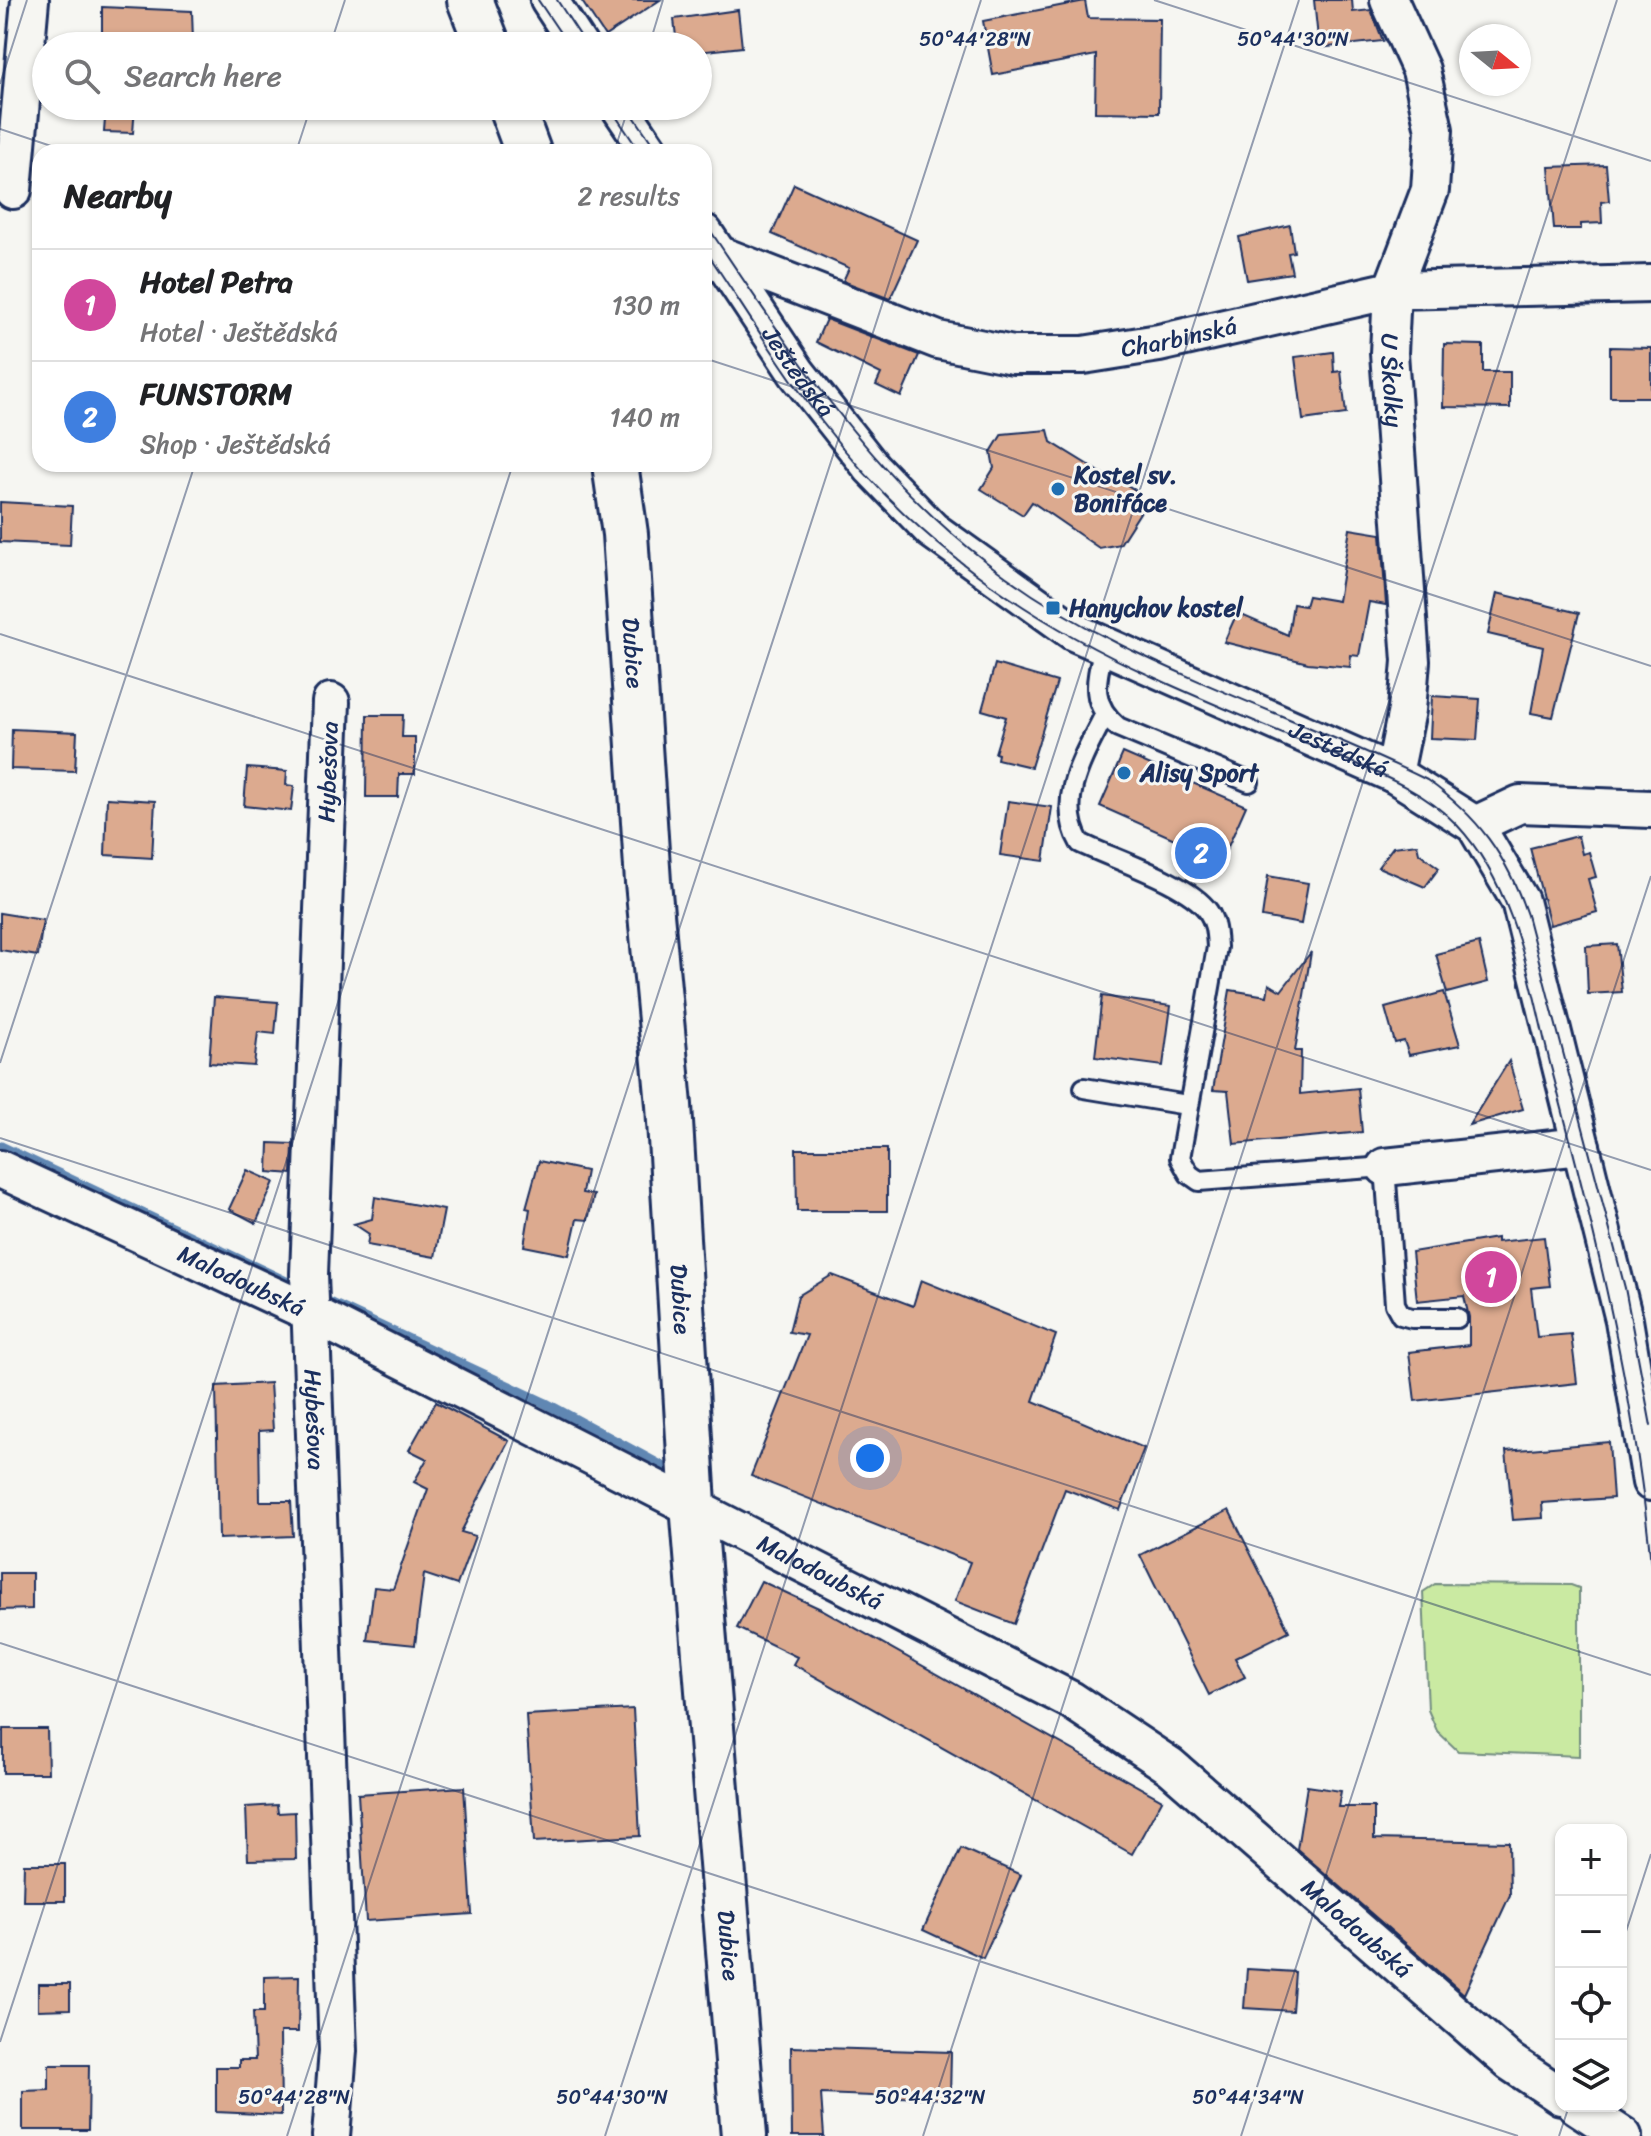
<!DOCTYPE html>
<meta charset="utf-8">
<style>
body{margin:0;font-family:Sriracha,sans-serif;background:#f2f2f2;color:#202124}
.controls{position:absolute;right:24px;bottom:24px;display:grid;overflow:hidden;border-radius:16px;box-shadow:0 2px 6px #0004}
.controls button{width:72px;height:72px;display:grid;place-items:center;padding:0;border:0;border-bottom:2px solid #e0e0e0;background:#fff;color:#202124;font:40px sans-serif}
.compass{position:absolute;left:1459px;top:24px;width:72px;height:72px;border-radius:50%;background:#fff;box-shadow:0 2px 6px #0004;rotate:108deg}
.you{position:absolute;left:870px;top:1458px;width:28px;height:28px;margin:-20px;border:6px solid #fff;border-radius:50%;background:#1a73e8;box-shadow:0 0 0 12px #1a73e833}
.badge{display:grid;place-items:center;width:52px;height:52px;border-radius:50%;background:#ea580c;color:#fff;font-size:26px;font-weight:700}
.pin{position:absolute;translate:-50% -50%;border:4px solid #fff;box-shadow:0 2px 8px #0006}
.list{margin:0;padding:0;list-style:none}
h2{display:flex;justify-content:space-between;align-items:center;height:104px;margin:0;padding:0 32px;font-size:34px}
h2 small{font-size:26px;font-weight:400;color:#757577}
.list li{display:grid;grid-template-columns:52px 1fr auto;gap:24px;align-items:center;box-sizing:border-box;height:112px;padding:0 32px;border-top:2px solid #e0e0e0}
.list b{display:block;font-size:30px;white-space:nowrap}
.list p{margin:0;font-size:26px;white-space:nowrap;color:#757577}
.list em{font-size:26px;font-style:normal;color:#757577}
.icon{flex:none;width:44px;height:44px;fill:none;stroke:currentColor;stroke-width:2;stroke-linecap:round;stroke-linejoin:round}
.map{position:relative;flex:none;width:1651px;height:2136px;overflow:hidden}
.search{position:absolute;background:#fff;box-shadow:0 2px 6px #0004;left:32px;top:32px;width:680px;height:88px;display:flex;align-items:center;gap:20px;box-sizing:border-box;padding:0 28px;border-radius:44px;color:#757577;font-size:30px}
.panel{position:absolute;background:#fff;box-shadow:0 2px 6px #0004;left:32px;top:144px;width:680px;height:328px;border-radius:24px}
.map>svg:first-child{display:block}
.green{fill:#caeaa2;stroke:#728c80;stroke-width:2}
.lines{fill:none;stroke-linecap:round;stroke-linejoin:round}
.stream{stroke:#6187b3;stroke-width:10}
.building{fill:#dcaa8f;stroke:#1b2f5e;stroke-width:2}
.service-casing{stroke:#1b2f5e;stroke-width:24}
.minor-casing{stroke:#1b2f5e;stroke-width:42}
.tertiary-casing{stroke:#1b2f5e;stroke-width:50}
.service{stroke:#f6f6f2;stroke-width:18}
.minor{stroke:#f6f6f2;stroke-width:36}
.tertiary{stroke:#f6f6f2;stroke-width:44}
.tram{stroke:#1b2f5e;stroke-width:2}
.ticks{fill:none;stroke:#1b2f5e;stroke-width:2;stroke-opacity:0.45}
.poi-dot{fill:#1f6fb2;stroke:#f6f6f2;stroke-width:3}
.labels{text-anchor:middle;stroke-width:6;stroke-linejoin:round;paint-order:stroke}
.street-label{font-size:24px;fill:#1b2f5e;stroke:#f6f6f2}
.poi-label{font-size:24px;font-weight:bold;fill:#1b2f5e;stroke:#f6f6f2;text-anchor:start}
.ticks-label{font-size:20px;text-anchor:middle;fill:#1b2f5e;stroke:#f6f6f2;stroke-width:6;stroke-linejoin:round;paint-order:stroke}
</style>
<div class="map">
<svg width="1651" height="2136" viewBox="0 0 1651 2136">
<rect width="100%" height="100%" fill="#f6f6f2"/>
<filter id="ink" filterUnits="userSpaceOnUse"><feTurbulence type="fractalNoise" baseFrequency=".0125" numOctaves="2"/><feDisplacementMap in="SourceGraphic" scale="16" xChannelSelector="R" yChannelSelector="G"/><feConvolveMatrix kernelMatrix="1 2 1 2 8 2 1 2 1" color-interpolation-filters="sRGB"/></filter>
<g filter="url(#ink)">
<path class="green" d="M1435 1584 1571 1585 1579 1588V1756L1458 1751 1437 1731 1428 1710 1423 1592Z"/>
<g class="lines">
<g class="stream">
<path d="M0 1146 302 1289"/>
<path d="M316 1296 545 1403 669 1470"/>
</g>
</g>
<g class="building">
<path d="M581 0H660L605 36Z"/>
<path d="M1314 0H1352L1353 12 1371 10 1383 41 1319 48Z"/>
<path d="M1085 1 1088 18 1160 19 1159 113 1095 112 1096 55 993 75 983 21Z"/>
<path d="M102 7 192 11 193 41 102 37Z"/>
<path d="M738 10 742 47 698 52V46H677L674 19Z"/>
<path d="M106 106H135L133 133 104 132Z"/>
<path d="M1606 165 1609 201 1601 202 1602 223 1581 224V229H1554L1549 167Z"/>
<path d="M794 184 917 240 890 299 843 281 849 268 772 234Z"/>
<path d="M1290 225 1294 252 1288 253 1292 273 1247 280 1239 237Z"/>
<path d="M826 319 919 355 901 397 876 385 881 374 816 342Z"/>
<path d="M1444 344 1483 345V372H1510V408L1443 407Z"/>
<path d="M1610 347 1651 348V397H1610Z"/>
<path d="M1333 352 1334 372 1341 371 1346 414 1303 420 1295 357Z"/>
<path d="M1048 430 1051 442 1116 482 1121 481 1135 490 1141 511 1120 544 1099 548 1032 502 1023 515 981 489 994 468 991 452 1002 434Z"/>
<path d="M0 502 72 506 70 545 0 542Z"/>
<path d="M1350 529 1381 534 1386 605 1369 602 1359 656 1351 655 1350 667 1308 663 1224 642 1237 613 1288 635 1293 604 1305 606 1308 596 1338 601Z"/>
<path d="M1497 593 1579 613 1553 717 1531 713 1543 647 1488 634Z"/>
<path d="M995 664 1057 682 1031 767 997 759 998 754 995 753 1006 717 982 710Z"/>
<path d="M1432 696 1480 699 1477 740 1430 738Z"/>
<path d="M367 715H403L402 737H415V774H399L398 797H366Z"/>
<path d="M12 729 77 732 75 771 11 769Z"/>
<path d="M1123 753 1246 806 1215 876 1179 861 1186 844 1100 806Z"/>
<path d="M247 768 287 771 286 785 294 786 291 811 244 806Z"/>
<path d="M107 798 155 801 152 858 105 855Z"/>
<path d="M1008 801 1052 807 1044 861 1000 855Z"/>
<path d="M1578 836 1582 854 1589 852 1596 877 1588 879 1597 912 1550 925 1530 848Z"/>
<path d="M1417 844 1419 853 1439 868 1425 887 1378 867 1393 847Z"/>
<path d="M1268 876 1308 883 1301 924 1262 917Z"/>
<path d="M0 913 43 920 38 956 0 950Z"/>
<path d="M1479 943 1488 982 1447 993 1436 954Z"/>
<path d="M1617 944 1622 992 1588 994 1586 946Z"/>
<path d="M1311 952 1295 1051H1301L1300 1094 1358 1088 1362 1132 1234 1144 1228 1091 1213 1090 1230 990 1267 996 1269 984 1281 991Z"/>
<path d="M1444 992 1460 1045 1409 1055 1404 1041 1395 1043 1385 1008Z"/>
<path d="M1102 996 1171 1006 1163 1066 1095 1057Z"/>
<path d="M214 997 278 1002 275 1034 258 1032 254 1066 209 1063Z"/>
<path d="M1509 1061 1523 1109 1469 1125Z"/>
<path d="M269 1143 293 1144 292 1174 268 1172Z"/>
<path d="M796 1149H887V1211H797Z"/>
<path d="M539 1161 586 1171 582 1193 594 1195 588 1220 577 1219 569 1255 524 1246 530 1209 526 1208Z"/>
<path d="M247 1170 274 1182 256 1223 229 1209Z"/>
<path d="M375 1197 444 1210 435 1257 367 1245 369 1234 354 1224 372 1219Z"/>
<path d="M1544 1237 1550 1286 1531 1288 1537 1337 1571 1334 1577 1383 1415 1401 1409 1352 1469 1345V1317L1464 1296 1417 1301 1412 1252 1497 1238V1242Z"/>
<path d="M832 1275 913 1306 921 1280 1056 1335 1033 1401 1144 1448 1120 1510 1065 1489 1014 1624 955 1601 970 1562 751 1476 807 1335 789 1332 798 1296Z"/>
<path d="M270 1383 273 1430 259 1431 260 1501H291L293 1536 219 1539 216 1386Z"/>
<path d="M436 1402 509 1441 461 1532 475 1536 457 1585 424 1574 415 1645 367 1640 374 1587 393 1589 428 1489 414 1482 427 1459 409 1450Z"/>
<path d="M1609 1442 1613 1498 1542 1503 1543 1518 1513 1520 1506 1451Z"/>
<path d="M1229 1510 1289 1631 1235 1658 1245 1677 1209 1695 1140 1555Z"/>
<path d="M0 1573H32V1609L0 1610Z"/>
<path d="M761 1581 823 1610 1162 1800 1132 1854 793 1664 797 1657 737 1628Z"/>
<path d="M633 1709 640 1836 534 1842 526 1715Z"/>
<path d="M3 1729H47L48 1773H3Z"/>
<path d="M1307 1786 1341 1791 1338 1807H1374V1839L1509 1842 1510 1895 1464 1994 1297 1849Z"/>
<path d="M464 1787 472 1914 366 1921 358 1794Z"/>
<path d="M277 1805 278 1813 295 1812 296 1859 248 1860 246 1807Z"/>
<path d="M961 1848 1021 1875 983 1958 923 1930Z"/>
<path d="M24 1864H65V1901H23Z"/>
<path d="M1247 1969 1295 1972 1292 2011 1244 2008Z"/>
<path d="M299 1976 298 2032H280L281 2115 216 2112V2067H239V2060H255L253 2012H264V1977Z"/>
<path d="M38 1984H70V2009L38 2010Z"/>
<path d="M791 2047 951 2052 950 2099 821 2094 824 2136H792Z"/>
<path d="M49 2065H89L88 2130H23V2091L49 2090Z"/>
</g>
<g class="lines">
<defs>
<g id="service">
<path d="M1104 647C1096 681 1089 703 1118 727L1249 782"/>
<path d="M1104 716C1084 756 1055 800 1080 843 1113 859 1187 882 1208 911 1216 923 1216 934 1217 947L1180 1158 1189 1174 1199 1181 1385 1167 1395 1304 1401 1315 1412 1318H1457"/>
<path d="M1084 1088 1187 1105"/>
</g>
<g id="minor">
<path d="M549 0 579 46"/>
<path id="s1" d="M1389 0 1421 70 1434 130 1430 190 1392 290 1389 353 1411 661 1407 710 1394 774"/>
<path d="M619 106 650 152"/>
<path d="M13 190 30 0"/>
<path id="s2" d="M704 233 797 373 872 468 932 530 1074 632 1394 774 1475 825 1520 901 1624 1320 1651 1482"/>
<path id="s3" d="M720 255 938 340 1013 355H1083L1159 343 1392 290 1651 284"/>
<path id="s4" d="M331 702 309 1274 338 2051 331 2136"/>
<path d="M1475 825 1520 804 1651 809"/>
<path d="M1385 1167 1581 1146"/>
<path id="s5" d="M0 1169 313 1314 1071 1700 1170 1766 1510 2062 1561 2096"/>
<path d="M1577 2106 1623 2136"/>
</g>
<g id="tertiary">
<path d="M470 0 488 46"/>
<path d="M511 106 528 152"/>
<path id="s6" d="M615 464 625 534 648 882 669 1105 693 1505 744 2136"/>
</g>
</defs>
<use href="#service" class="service-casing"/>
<use href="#minor" class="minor-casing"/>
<use href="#tertiary" class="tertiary-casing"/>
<use href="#service" class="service"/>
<use href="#minor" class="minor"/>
<use href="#tertiary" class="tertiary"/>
<g class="tram">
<path d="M538 0 569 46"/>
<path d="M557 0 587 46"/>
<path d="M609 106 640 152"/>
<path d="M627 106 658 152"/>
<path d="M704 221C824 401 916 544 1117 643 1218 694 1326 730 1427 780 1478 816 1507 856 1527 915L1625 1288 1651 1426"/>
<path d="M704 248C743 306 780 367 822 422 908 535 1023 618 1151 676 1209 703 1269 727 1328 752 1372 771 1423 789 1457 825 1517 889 1530 985 1551 1067 1595 1232 1635 1394 1651 1564"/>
</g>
</g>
</g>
<path class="ticks" d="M1154 0 1651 161M330 46 345 0M649 46 663 0M0 84 27 0M0 129 69 152M296 152 311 106M614 152 629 106M704 358 1651 666M0 634 1651 1170M0 1063 195 464M0 1138 1651 1675M0 1643 1518 2136M1621 1947 1651 1854M0 2042 513 464M287 2136 981 0M605 2136 1299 0M923 2136 1617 0M1241 2136 1651 876M1559 2136 1569 2106"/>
<g class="poi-dot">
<circle cx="1058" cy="489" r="8"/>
<rect x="1045" y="600" width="16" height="16" rx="4"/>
<circle cx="1124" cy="773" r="8"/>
</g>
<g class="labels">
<g class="street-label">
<text dy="8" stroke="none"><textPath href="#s3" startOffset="478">Charbinská</textPath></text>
<text dy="8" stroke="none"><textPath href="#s2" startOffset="168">Ještědská</textPath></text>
<text dy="8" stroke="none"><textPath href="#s1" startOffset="396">U Školky</textPath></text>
<text dy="8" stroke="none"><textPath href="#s6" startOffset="190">Dubice</textPath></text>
<text dy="8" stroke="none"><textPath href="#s2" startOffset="840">Ještědská</textPath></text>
<text transform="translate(328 772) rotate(-88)" y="8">Hybešova</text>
<text dy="8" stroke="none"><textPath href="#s5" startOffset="266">Malodoubská</textPath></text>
<text dy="8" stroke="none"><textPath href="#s6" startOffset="838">Dubice</textPath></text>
<text dy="8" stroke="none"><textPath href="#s4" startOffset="718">Hybešova</textPath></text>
<text dy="8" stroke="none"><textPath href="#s5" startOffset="914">Malodoubská</textPath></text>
<text dy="8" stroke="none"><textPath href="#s5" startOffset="1562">Malodoubská</textPath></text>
<text dy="8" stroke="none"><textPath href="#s6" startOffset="1486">Dubice</textPath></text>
</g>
<g class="poi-label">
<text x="1074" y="483">Kostel sv.<tspan x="1074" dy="28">Bonifáce</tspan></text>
<text x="1069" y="616">Hanychov kostel</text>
<text x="1140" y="781">Alisy Sport</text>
</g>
</g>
<g class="ticks-label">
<text x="975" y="46">50°44'28"N</text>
<text x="1293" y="46">50°44'30"N</text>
<text x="294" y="2104">50°44'28"N</text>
<text x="612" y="2104">50°44'30"N</text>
<text x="930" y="2104">50°44'32"N</text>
<text x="1248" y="2104">50°44'34"N</text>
</g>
</svg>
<div class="controls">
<button>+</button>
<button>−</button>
<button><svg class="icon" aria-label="locate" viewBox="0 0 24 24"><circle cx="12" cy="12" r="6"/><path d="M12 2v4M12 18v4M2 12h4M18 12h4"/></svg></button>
<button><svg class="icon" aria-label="layers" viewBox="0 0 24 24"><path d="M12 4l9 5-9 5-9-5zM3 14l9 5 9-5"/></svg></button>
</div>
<svg class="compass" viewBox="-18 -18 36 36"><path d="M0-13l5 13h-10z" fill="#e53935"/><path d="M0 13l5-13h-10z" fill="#757577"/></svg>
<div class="you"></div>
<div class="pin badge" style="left:1491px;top:1277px;background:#d1479c">1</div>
<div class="pin badge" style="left:1201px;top:853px;background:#3f7fe0">2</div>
<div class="search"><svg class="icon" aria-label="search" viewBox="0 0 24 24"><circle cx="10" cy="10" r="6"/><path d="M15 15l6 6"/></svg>Search here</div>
<section class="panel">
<h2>Nearby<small>2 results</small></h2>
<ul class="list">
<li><span class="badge" style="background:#d1479c">1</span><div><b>Hotel Petra</b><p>Hotel · Ještědská</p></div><em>130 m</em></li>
<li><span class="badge" style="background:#3f7fe0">2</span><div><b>FUNSTORM</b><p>Shop · Ještědská</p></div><em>140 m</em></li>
</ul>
</section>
</div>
